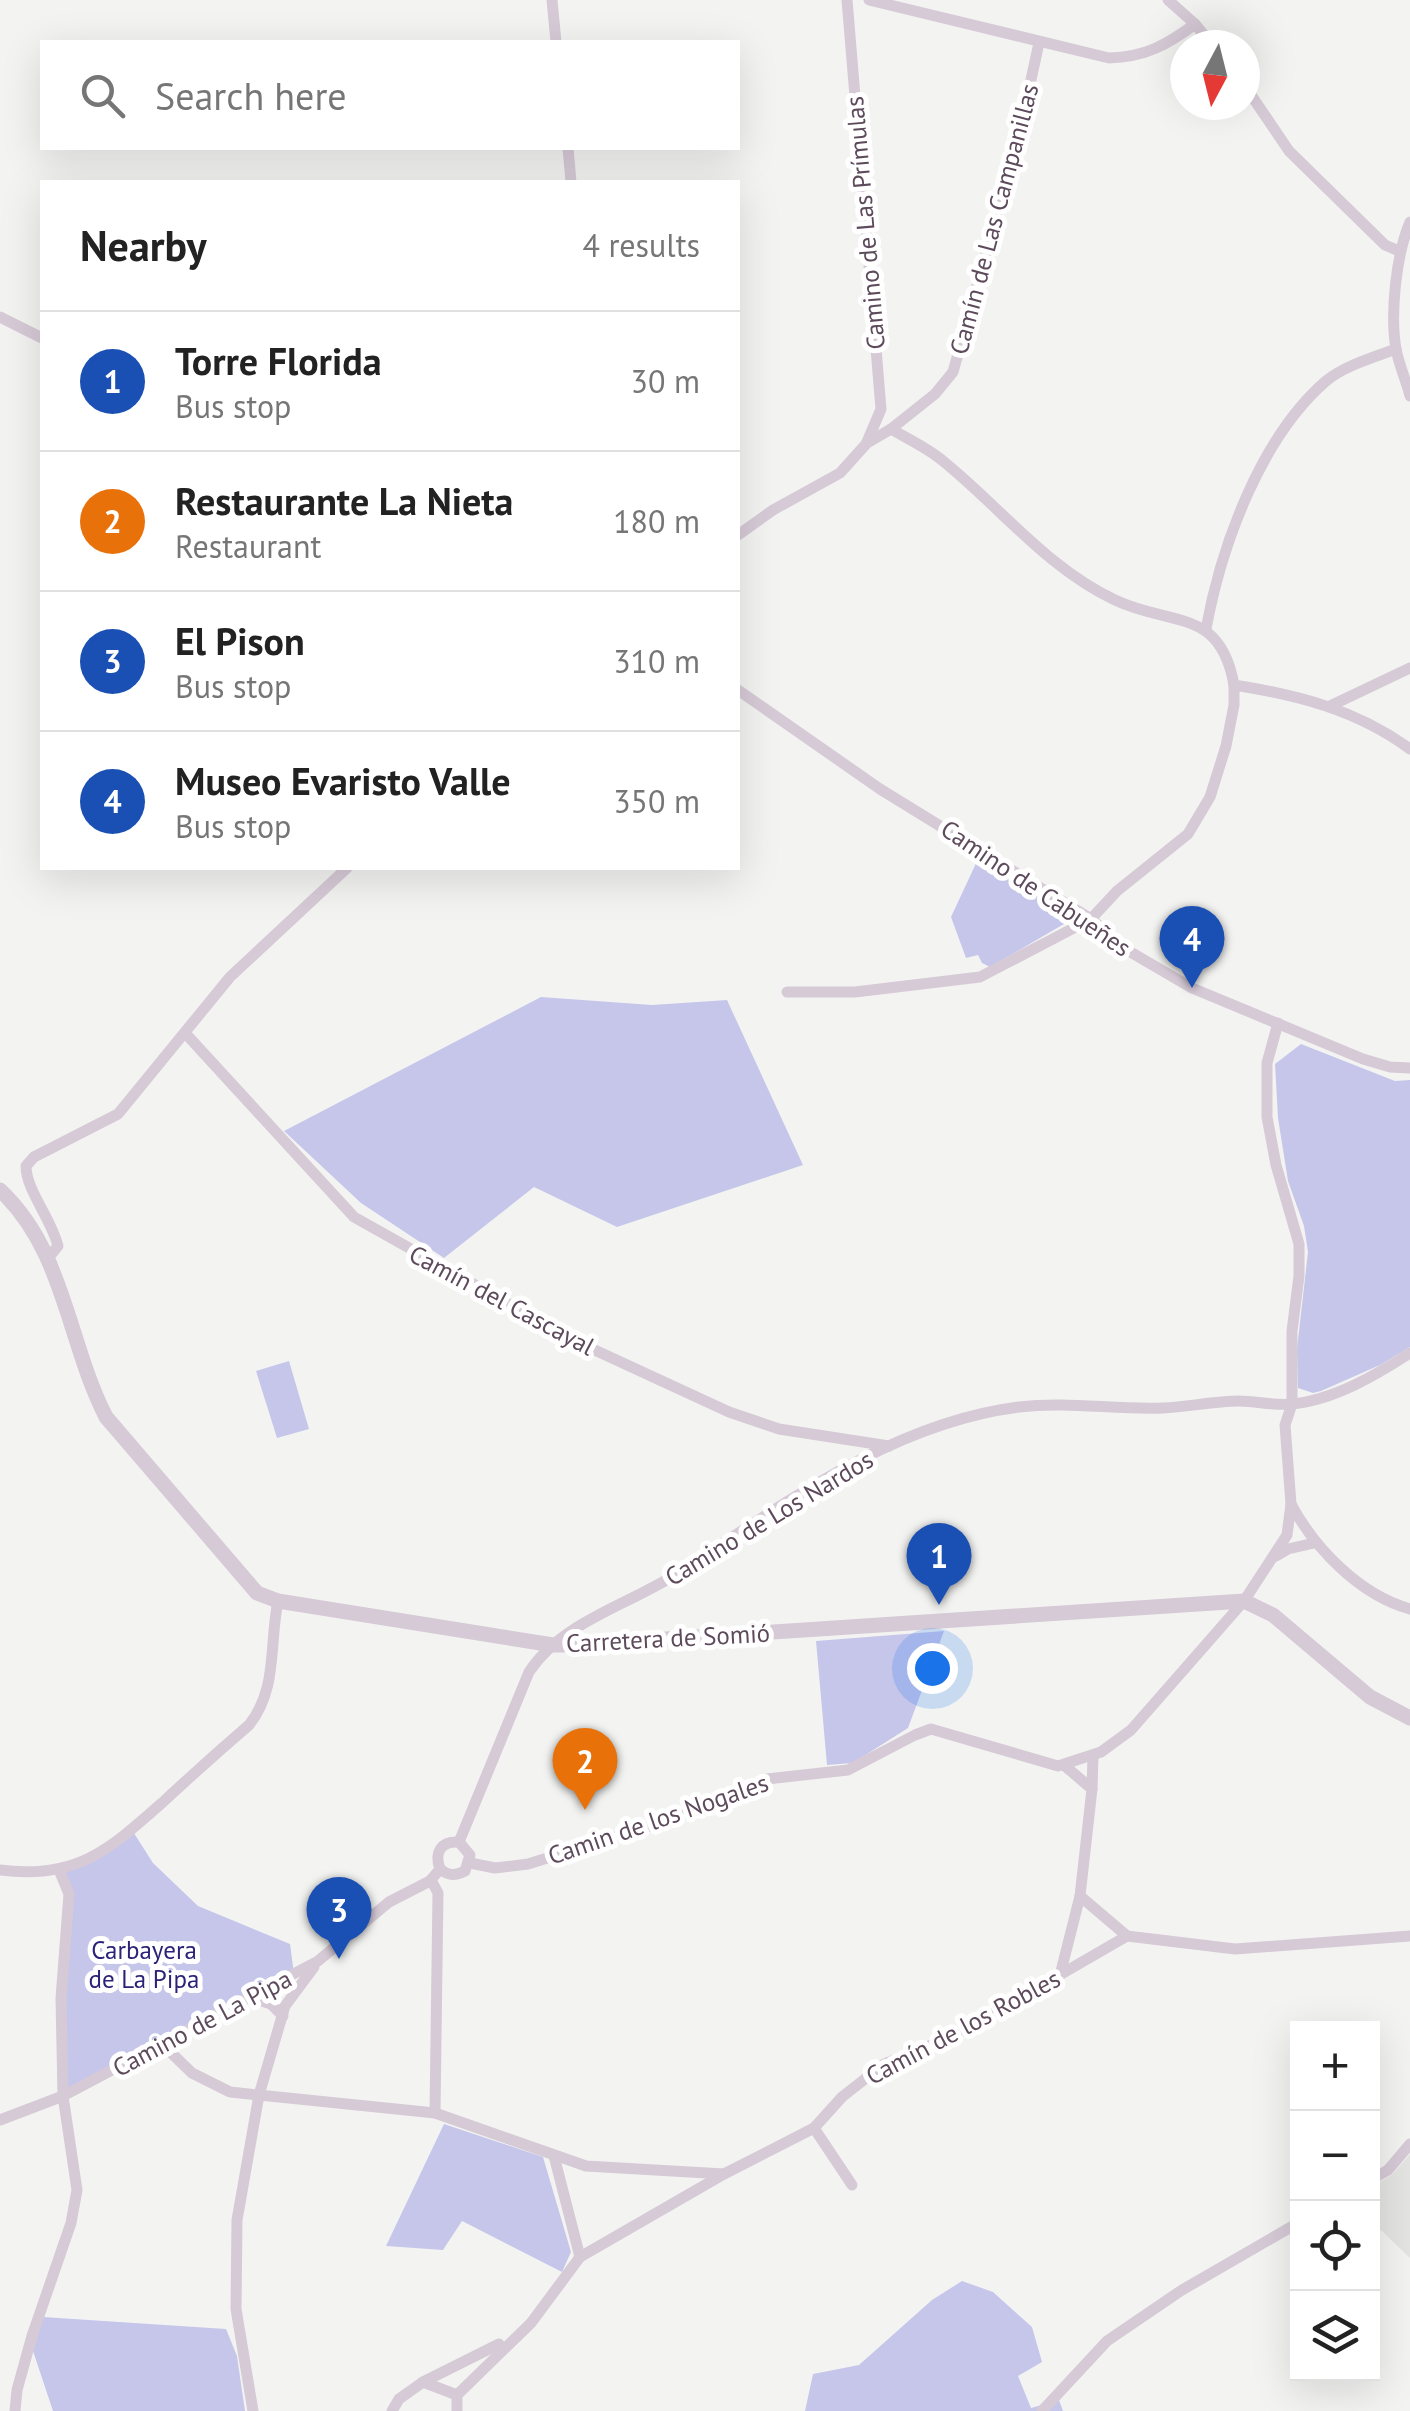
<!DOCTYPE html>
<meta charset="utf-8">
<style>
body{margin:0;font-family:"PT Sans",sans-serif;background:#f2f2f2;color:#222}
.controls{position:absolute;right:30px;bottom:30px;display:grid;overflow:hidden;border-radius:0px;box-shadow:0 10px 40px #0002}
.controls button{width:90px;height:90px;display:grid;place-items:center;padding:0;border:0;border-bottom:2px solid #e0e0e0;background:#fff;color:#222;font:50px sans-serif}
.compass{position:absolute;left:1170px;top:30px;width:90px;height:90px;border-radius:50%;background:#fff;box-shadow:0 10px 40px #0002;rotate:187deg}
.you{position:absolute;left:932px;top:1668px;width:35px;height:35px;margin:-25px;border:8px solid #fff;border-radius:50%;background:#1a73e8;box-shadow:0 0 0 15px #1a73e833}
.badge{display:grid;place-items:center;width:65px;height:65px;border-radius:50%;background:#d02fb4;color:#fff;font-size:32px;font-weight:700}
.pin{position:absolute;translate:-50% -82px;filter:drop-shadow(0 2px 5px #0008)}
.pin::after{content:'';position:absolute;top:52px;width:35px;height:30px;background:inherit;clip-path:polygon(0 0,100% 0,50% 100%)}
.list{margin:0;padding:0;list-style:none}
h2{display:flex;justify-content:space-between;align-items:center;height:130px;margin:0;padding:0 40px;font-size:42px}
h2 small{font-size:32px;font-weight:400;color:#767676}
.list li{display:grid;grid-template-columns:65px 1fr auto;gap:30px;align-items:center;box-sizing:border-box;height:140px;padding:0 40px;border-top:2px solid #e0e0e0}
.list b{display:block;font-size:38px;white-space:nowrap}
.list p{margin:0;font-size:32px;white-space:nowrap;color:#767676}
.list em{font-size:32px;font-style:normal;color:#767676}
.icon{flex:none;width:55px;height:55px;fill:none;stroke:currentColor;stroke-width:2;stroke-linecap:round;stroke-linejoin:round}
.map{position:relative;flex:none;width:1410px;height:2411px;overflow:hidden}
.search{position:absolute;background:#fff;box-shadow:0 10px 40px #0002;left:40px;top:40px;width:700px;height:110px;display:flex;align-items:center;gap:25px;box-sizing:border-box;padding:0 35px;border-radius:0px;color:#767676;font-size:38px}
.panel{position:absolute;background:#fff;box-shadow:0 10px 40px #0002;left:40px;top:180px;width:700px;height:690px;border-radius:0px}
.map>svg:first-child{display:block}
.education{fill:#e4e4e3}
.green{fill:#c6c6eb}
.lines{fill:none;stroke-linecap:round;stroke-linejoin:round}
.minor{stroke:#d6cad6;stroke-width:11}
.tertiary{stroke:#d6cad6;stroke-width:15}
.labels{text-anchor:middle;stroke-width:10;stroke-linejoin:round;paint-order:stroke}
.street-label{font-size:25px;fill:#5d4b5c;stroke:#fff}
.park-label{font-size:25px;fill:#2c2378;stroke:#fff}
</style>
<div class="map">
<svg width="1410" height="2411" viewBox="0 0 1410 2411">
<rect width="100%" height="100%" fill="#f3f4f2"/>
<path class="education" d="M1410 2154V2258L1382 2231 1373 2228 1372 2187 1393 2174Z"/>
<g class="green">
<path d="M978 859 1065 914 1064 924 990 967 982 963 978 955 966 958 951 917Z"/>
<path d="M541 997 652 1005 727 1000 803 1165 617 1227 534 1187 444 1258 361 1203 284 1131Z"/>
<path d="M1301 1044 1395 1081 1410 1080V1347L1380 1365 1321 1391 1313 1393 1298 1388 1297 1349 1308 1252 1304 1226 1288 1181 1278 1118 1275 1064Z"/>
<path d="M289 1361 309 1429 277 1438 256 1371Z"/>
<path d="M944 1631 908 1728 853 1763 827 1765 816 1641Z"/>
<path d="M132 1830 153 1863 198 1906 290 1944 294 1974 63 2096 69 1894 59 1870Z"/>
<path d="M444 2124 543 2157 571 2252 562 2272 462 2221 443 2250 386 2246Z"/>
<path d="M962 2281 993 2292 1032 2327 1042 2362 1018 2376 1031 2408 1059 2400 1063 2411H805L813 2374 859 2365 932 2300Z"/>
<path d="M43 2317 226 2329 237 2356 245 2411H53L33 2351Z"/>
</g>
<g class="lines">
<g class="minor">
<path d="M552 0 556 42"/>
<path d="M847 0 881 409 867 442"/>
<path d="M869 0 1109 58C1145 57 1167 45 1195 24"/>
<path d="M1168 0 1195 24 1212 45"/>
<path d="M1245 86 1289 151 1385 245 1399 251"/>
<path d="M568 148 571 182"/>
<path d="M1410 222C1396 255 1390 314 1396 349 1399 365 1406 380 1410 396"/>
<path d="M0 317 42 338"/>
<path d="M891 429 935 394 953 372 1020 130 1039 43"/>
<path d="M738 535 773 510 840 473 867 443 891 429C908 439 928 448 943 461 1000 507 1047 568 1115 600 1172 627 1220 607 1234 685 1298 695 1357 710 1410 749"/>
<path d="M1206 629C1221 547 1260 438 1326 381 1344 366 1374 357 1396 349"/>
<path d="M738 690 880 789 1091 919 1127 950 1192 988 1363 1059 1390 1067 1410 1068"/>
<path d="M1330 706 1410 668"/>
<path d="M787 992H855L980 977 1091 919 1117 891 1188 834 1210 797 1226 746 1234 705V685"/>
<path d="M186 1034 354 1217 573 1340 729 1412 779 1429 889 1446"/>
<path d="M49 1257 58 1246C51 1218 26 1190 26 1166L34 1157 118 1114 230 977 347 868"/>
<path d="M1291 1504C1315 1549 1360 1595 1410 1609"/>
<path d="M1276 1556 1288 1549 1314 1543"/>
<path d="M1065 1766 1092 1789 1080 1896 1127 1936"/>
<path d="M1092 1789 1093 1756"/>
<path d="M459 1842 529 1672C561 1623 625 1606 673 1576 779 1508 890 1423 1019 1407 1067 1401 1115 1410 1163 1408 1188 1407 1214 1401 1239 1401 1256 1401 1275 1406 1292 1404 1334 1400 1376 1375 1410 1353"/>
<path d="M470 1863 495 1868 528 1864 670 1820 767 1779 848 1770 915 1735 931 1729 1058 1766 1101 1752 1131 1730 1244 1601 1287 1535 1291 1504 1285 1425 1292 1404V1331L1299 1276V1244L1276 1165 1267 1117V1063L1278 1023"/>
<path d="M440 1869C449 1876 455 1876 465 1871L470 1855 459 1842"/>
<path d="M440 1869C434 1852 441 1841 459 1842"/>
<path d="M0 1870C76 1880 109 1850 163 1802 191 1776 220 1750 249 1725 278 1689 269 1644 278 1601"/>
<path d="M431 1880 438 1893 435 2113"/>
<path d="M1060 1975 1080 1896"/>
<path d="M250 1997 271 2004 283 2016"/>
<path d="M162 2044 192 2073 230 2092 435 2113 586 2166 724 2174"/>
<path d="M0 2120 63 2096 318 1961 389 1902 430 1881 440 1869"/>
<path d="M814 2128 852 2185"/>
<path d="M554 2156 580 2257"/>
<path d="M1372 2179 1388 2170 1410 2144"/>
<path d="M423 2382 499 2344"/>
<path d="M15 2411 17 2390 32 2336 71 2223 77 2190 63 2096 61 1998 69 1894 59 1870"/>
<path d="M253 2411 236 2309 237 2220 259 2095 285 2006 314 1967"/>
<path d="M392 2411 399 2399 423 2382 457 2395"/>
<path d="M457 2411V2395L531 2323 580 2257 724 2174 814 2128 842 2097 884 2064 956 2035 1127 1936 1235 1949 1410 1936"/>
<path d="M1042 2411 1107 2341 1182 2290 1298 2223"/>
</g>
<path class="tertiary" d="M0 1190C65 1251 67 1341 106 1417L257 1593 278 1601 553 1645H576L1244 1601 1273 1615 1370 1697 1410 1718"/>
</g>
<g class="labels">
<g class="street-label">
<text transform="translate(994 219) rotate(-75)" y="9">Camín de Las Campanillas</text>
<text transform="translate(865 223) rotate(-95)" y="9">Camino de Las Prímulas</text>
<text transform="translate(1036 888) rotate(34)" y="9">Camino de Cabueñes</text>
<text transform="translate(502 1300) rotate(28)" y="9">Camín del Cascayal</text>
<text transform="translate(769 1518) rotate(-31)" y="9">Camino de Los Nardos</text>
<text transform="translate(668 1638) rotate(-3)" y="9">Carretera de Somió</text>
<text transform="translate(658 1819) rotate(-19)" y="9">Camin de los Nogales</text>
<text transform="translate(202 2023) rotate(-28)" y="9">Camino de La Pipa</text>
<text transform="translate(963 2027) rotate(-28)" y="9">Camín de los Robles</text>
</g>
<g class="park-label">
<text x="144" y="1959">Carbayera<tspan x="144" dy="29">de La Pipa</tspan></text>
</g>
</g>
</svg>
<div class="controls">
<button>+</button>
<button>−</button>
<button><svg class="icon" aria-label="locate" viewBox="0 0 24 24"><circle cx="12" cy="12" r="6"/><path d="M12 2v4M12 18v4M2 12h4M18 12h4"/></svg></button>
<button><svg class="icon" aria-label="layers" viewBox="0 0 24 24"><path d="M12 4l9 5-9 5-9-5zM3 14l9 5 9-5"/></svg></button>
</div>
<svg class="compass" viewBox="-18 -18 36 36"><path d="M0-13l5 13h-10z" fill="#e53935"/><path d="M0 13l5-13h-10z" fill="#767676"/></svg>
<div class="you"></div>
<div class="pin badge" style="left:939px;top:1605px;background:#1a4fb4">1</div>
<div class="pin badge" style="left:585px;top:1810px;background:#e8710a">2</div>
<div class="pin badge" style="left:339px;top:1959px;background:#1a4fb4">3</div>
<div class="pin badge" style="left:1192px;top:988px;background:#1a4fb4">4</div>
<div class="search"><svg class="icon" aria-label="search" viewBox="0 0 24 24"><circle cx="10" cy="10" r="6"/><path d="M15 15l6 6"/></svg>Search here</div>
<section class="panel">
<h2>Nearby<small>4 results</small></h2>
<ul class="list">
<li><span class="badge" style="background:#1a4fb4">1</span><div><b>Torre Florida</b><p>Bus stop</p></div><em>30 m</em></li>
<li><span class="badge" style="background:#e8710a">2</span><div><b>Restaurante La Nieta</b><p>Restaurant</p></div><em>180 m</em></li>
<li><span class="badge" style="background:#1a4fb4">3</span><div><b>El Pison</b><p>Bus stop</p></div><em>310 m</em></li>
<li><span class="badge" style="background:#1a4fb4">4</span><div><b>Museo Evaristo Valle</b><p>Bus stop</p></div><em>350 m</em></li>
</ul>
</section>
</div>
